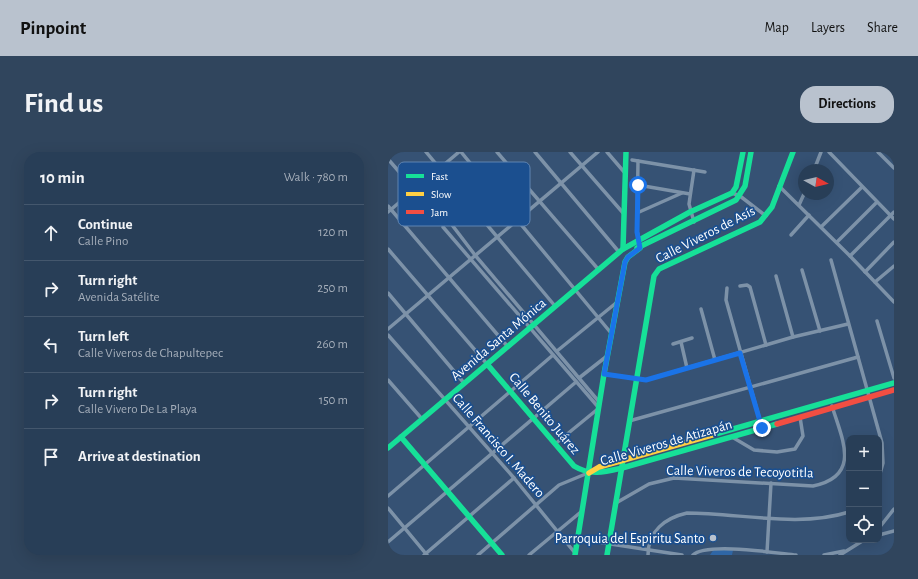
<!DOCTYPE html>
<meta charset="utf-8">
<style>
body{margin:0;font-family:"Alegreya Sans",sans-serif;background:#30455d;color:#f1f3f6}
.controls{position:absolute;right:12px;bottom:12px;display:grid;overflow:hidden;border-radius:8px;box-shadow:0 4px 16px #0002}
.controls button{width:36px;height:36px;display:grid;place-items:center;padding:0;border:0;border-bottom:1px solid #44576d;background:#283e57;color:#f1f3f6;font:20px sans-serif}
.compass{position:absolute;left:410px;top:12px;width:36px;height:36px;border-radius:50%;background:#283e57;box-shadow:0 4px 16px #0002;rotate:98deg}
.stop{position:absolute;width:12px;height:12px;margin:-9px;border:3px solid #1a73e8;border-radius:50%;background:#fff}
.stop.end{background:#1a73e8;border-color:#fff;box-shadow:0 1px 4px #0008}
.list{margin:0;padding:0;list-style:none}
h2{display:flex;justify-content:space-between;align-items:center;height:52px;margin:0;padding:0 16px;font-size:17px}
h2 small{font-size:13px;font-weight:400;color:#a5aeba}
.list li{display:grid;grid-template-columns:26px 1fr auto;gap:12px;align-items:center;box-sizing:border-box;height:56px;padding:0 16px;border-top:1px solid #44576d}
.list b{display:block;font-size:15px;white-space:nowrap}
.list p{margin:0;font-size:13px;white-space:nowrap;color:#a5aeba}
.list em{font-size:13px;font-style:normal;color:#a5aeba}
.icon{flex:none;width:22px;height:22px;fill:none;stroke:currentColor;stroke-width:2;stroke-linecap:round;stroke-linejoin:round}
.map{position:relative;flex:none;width:506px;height:403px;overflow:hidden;border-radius:16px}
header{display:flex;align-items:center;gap:24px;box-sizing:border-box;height:56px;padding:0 20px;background:#b9c2ce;color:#111}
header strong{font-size:19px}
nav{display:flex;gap:22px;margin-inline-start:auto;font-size:14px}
.intro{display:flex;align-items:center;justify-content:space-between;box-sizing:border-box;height:96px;padding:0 24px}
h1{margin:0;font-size:28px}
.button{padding:10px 18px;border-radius:16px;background:#b9c2ce;color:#111;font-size:14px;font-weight:700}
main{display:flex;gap:24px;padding:0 24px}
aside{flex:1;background:#283e57;border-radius:16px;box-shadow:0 4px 16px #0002}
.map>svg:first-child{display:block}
.green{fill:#2f66a5}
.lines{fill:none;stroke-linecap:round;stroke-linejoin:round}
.street{stroke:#7d92a8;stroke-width:3.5}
.fast{stroke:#16e098;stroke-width:5.5}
.slow{stroke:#ffcf43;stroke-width:5.5}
.jam{stroke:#f24e42;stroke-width:5.5}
.route{stroke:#1a73e8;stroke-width:5}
.poi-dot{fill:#b9c2ce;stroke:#1b4f8f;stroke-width:1.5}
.labels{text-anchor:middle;stroke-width:3.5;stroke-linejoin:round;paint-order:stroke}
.street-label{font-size:14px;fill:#fff;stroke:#1b4f8f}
.poi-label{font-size:14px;fill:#fff;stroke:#1b4f8f;text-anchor:end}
.key{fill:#1b4f8f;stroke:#5f84b1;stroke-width:1}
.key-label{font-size:11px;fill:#fff}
</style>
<header>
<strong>Pinpoint</strong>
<nav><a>Map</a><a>Layers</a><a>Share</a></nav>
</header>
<div class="intro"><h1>Find us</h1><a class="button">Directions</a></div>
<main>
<aside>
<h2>10 min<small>Walk · 780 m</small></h2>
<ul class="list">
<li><svg class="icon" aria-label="ahead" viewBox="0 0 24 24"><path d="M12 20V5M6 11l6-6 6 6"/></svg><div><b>Continue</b><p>Calle Pino</p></div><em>120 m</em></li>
<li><svg class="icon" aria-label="right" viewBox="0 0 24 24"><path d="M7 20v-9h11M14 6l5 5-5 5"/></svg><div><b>Turn right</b><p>Avenida Satélite</p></div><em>250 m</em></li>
<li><svg class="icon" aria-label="left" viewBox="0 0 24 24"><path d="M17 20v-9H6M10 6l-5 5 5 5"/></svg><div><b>Turn left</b><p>Calle Viveros de Chapultepec</p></div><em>260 m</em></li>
<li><svg class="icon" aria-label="right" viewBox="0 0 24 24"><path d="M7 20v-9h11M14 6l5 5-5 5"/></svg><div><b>Turn right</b><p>Calle Vivero De La Playa</p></div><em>150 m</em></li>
<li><svg class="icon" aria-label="arrive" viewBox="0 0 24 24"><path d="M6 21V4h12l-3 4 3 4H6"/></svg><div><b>Arrive at destination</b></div></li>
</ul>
</aside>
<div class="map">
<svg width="506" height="403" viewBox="0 0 506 403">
<rect width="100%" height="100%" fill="#365274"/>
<path class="green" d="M326 397 345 398 344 403H322Z"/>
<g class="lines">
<g class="street">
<path d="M38 0 167 154"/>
<path d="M73 0 223 181"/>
<path d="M109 0 210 117"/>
<path d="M147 0 231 100"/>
<path d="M182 0 236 62"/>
<path d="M219 0 237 21"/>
<path d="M441 0 506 67"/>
<path d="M490 0 506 16"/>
<path d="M0 7 26 37"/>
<path d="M244 8 317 20"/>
<path d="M250 9 249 79 251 87"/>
<path d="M306 18 301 52 306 70"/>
<path d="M426 18 433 0"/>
<path d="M250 33 302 42"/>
<path d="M391 34 462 104 506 150"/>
<path d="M344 41 352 44 378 64"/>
<path d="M411 53 416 42"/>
<path d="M0 54 120 195"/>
<path d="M0 60 71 0"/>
<path d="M249 61 294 41"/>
<path d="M61 69 87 103 212 251"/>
<path d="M55 75 211 256 167 292"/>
<path d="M433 75 474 35"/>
<path d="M403 83 421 63"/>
<path d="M449 90 489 50"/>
<path d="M0 97 99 212"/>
<path d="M462 104 506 60"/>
<path d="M443 108 494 291 495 311 491 325"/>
<path d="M414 118 432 179"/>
<path d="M477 120 506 90"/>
<path d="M388 124 405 185"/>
<path d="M487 130 506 114"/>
<path d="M352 134 359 133 362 135 378 193"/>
<path d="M339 136 338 148 374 276"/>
<path d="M0 141 76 231"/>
<path d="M313 157 327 208"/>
<path d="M489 169 506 226"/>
<path d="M0 177 210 0"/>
<path d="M0 183 126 326 187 401"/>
<path d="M293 190 299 216"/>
<path d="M285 192 304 186"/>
<path d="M169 199 228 151"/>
<path d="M216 222 258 228 405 185 460 172"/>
<path d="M191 226 219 204"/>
<path d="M0 228 34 267"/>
<path d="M241 269 470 205"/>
<path d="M344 285 366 298 389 300 407 297 415 284 412 265"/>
<path d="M0 344 165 203"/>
<path d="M228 351 261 332 286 326 425 334C474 324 454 287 444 254"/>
<path d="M0 356 39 403"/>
<path d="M491 376 506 357"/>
<path d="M491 383 506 379"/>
<path d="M190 387 294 403"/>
<path d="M0 390 188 230"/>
<path d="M379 400 383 331"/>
<path d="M36 403 126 326"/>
<path d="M90 403 171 333 200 321"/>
<path d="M141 403 194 359"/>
<path d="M260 403C260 379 277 366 299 361 351 361 411 376 461 360"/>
<path d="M305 403C318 390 388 401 408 403"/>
<path d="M436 403 456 399"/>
<path d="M452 403 476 388"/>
</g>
<g class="fast">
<path d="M249 96 348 48 357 34 363 0"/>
<path d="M235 97 238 0"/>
<path d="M99 212 186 314C202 324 217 320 234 316L389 272"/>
<path d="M324 283 506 231"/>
<path d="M13 285 114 403"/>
<path d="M0 296 235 97 302 60 344 41 348 35 355 0"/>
<path d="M187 403 216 222 237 110 240 105 252 96"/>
<path d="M219 403 266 124 271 117 372 70 384 55 405 0"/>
</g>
<path class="slow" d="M201 321 211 315 324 283"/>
<path class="jam" d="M389 272 506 238"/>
</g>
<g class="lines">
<path class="route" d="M250 33 249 80 252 96 240 105 237 110 216 222 258 228 352 201 374 276"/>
</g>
<circle class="poi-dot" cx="325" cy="386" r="4"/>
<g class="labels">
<g class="street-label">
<text transform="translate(317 82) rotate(-27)" y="5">Calle Viveros de Asís</text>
<text transform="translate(110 187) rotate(-40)" y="5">Avenida Santa Mónica</text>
<text transform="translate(157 261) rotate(50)" y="5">Calle Benito Juárez</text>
<text transform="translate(278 290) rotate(-16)" y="5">Calle Viveros de Atizapán</text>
<text transform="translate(111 293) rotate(49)" y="5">Calle Francisco I. Madero</text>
<text transform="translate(352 319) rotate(1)" y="5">Calle Viveros de Tecoyotitla</text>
</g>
<g class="poi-label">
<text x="317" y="391">Parroquia del Espiritu Santo</text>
</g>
</g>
<rect x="10" y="10" width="132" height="64" rx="6" class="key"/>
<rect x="18" y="22" width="18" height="4" fill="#16e098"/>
<rect x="18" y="40" width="18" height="4" fill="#ffcf43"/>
<rect x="18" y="58" width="18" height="4" fill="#f24e42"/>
<g class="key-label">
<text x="43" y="28">Fast</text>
<text x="43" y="46">Slow</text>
<text x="43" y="64">Jam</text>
</g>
</svg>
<div class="controls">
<button>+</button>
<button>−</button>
<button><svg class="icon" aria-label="locate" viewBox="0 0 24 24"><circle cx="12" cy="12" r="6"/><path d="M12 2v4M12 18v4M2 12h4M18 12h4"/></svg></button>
</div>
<svg class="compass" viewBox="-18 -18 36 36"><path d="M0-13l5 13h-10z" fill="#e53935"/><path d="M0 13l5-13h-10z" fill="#a5aeba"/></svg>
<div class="stop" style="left:250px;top:33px"></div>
<div class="stop end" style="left:374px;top:276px"></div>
</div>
</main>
